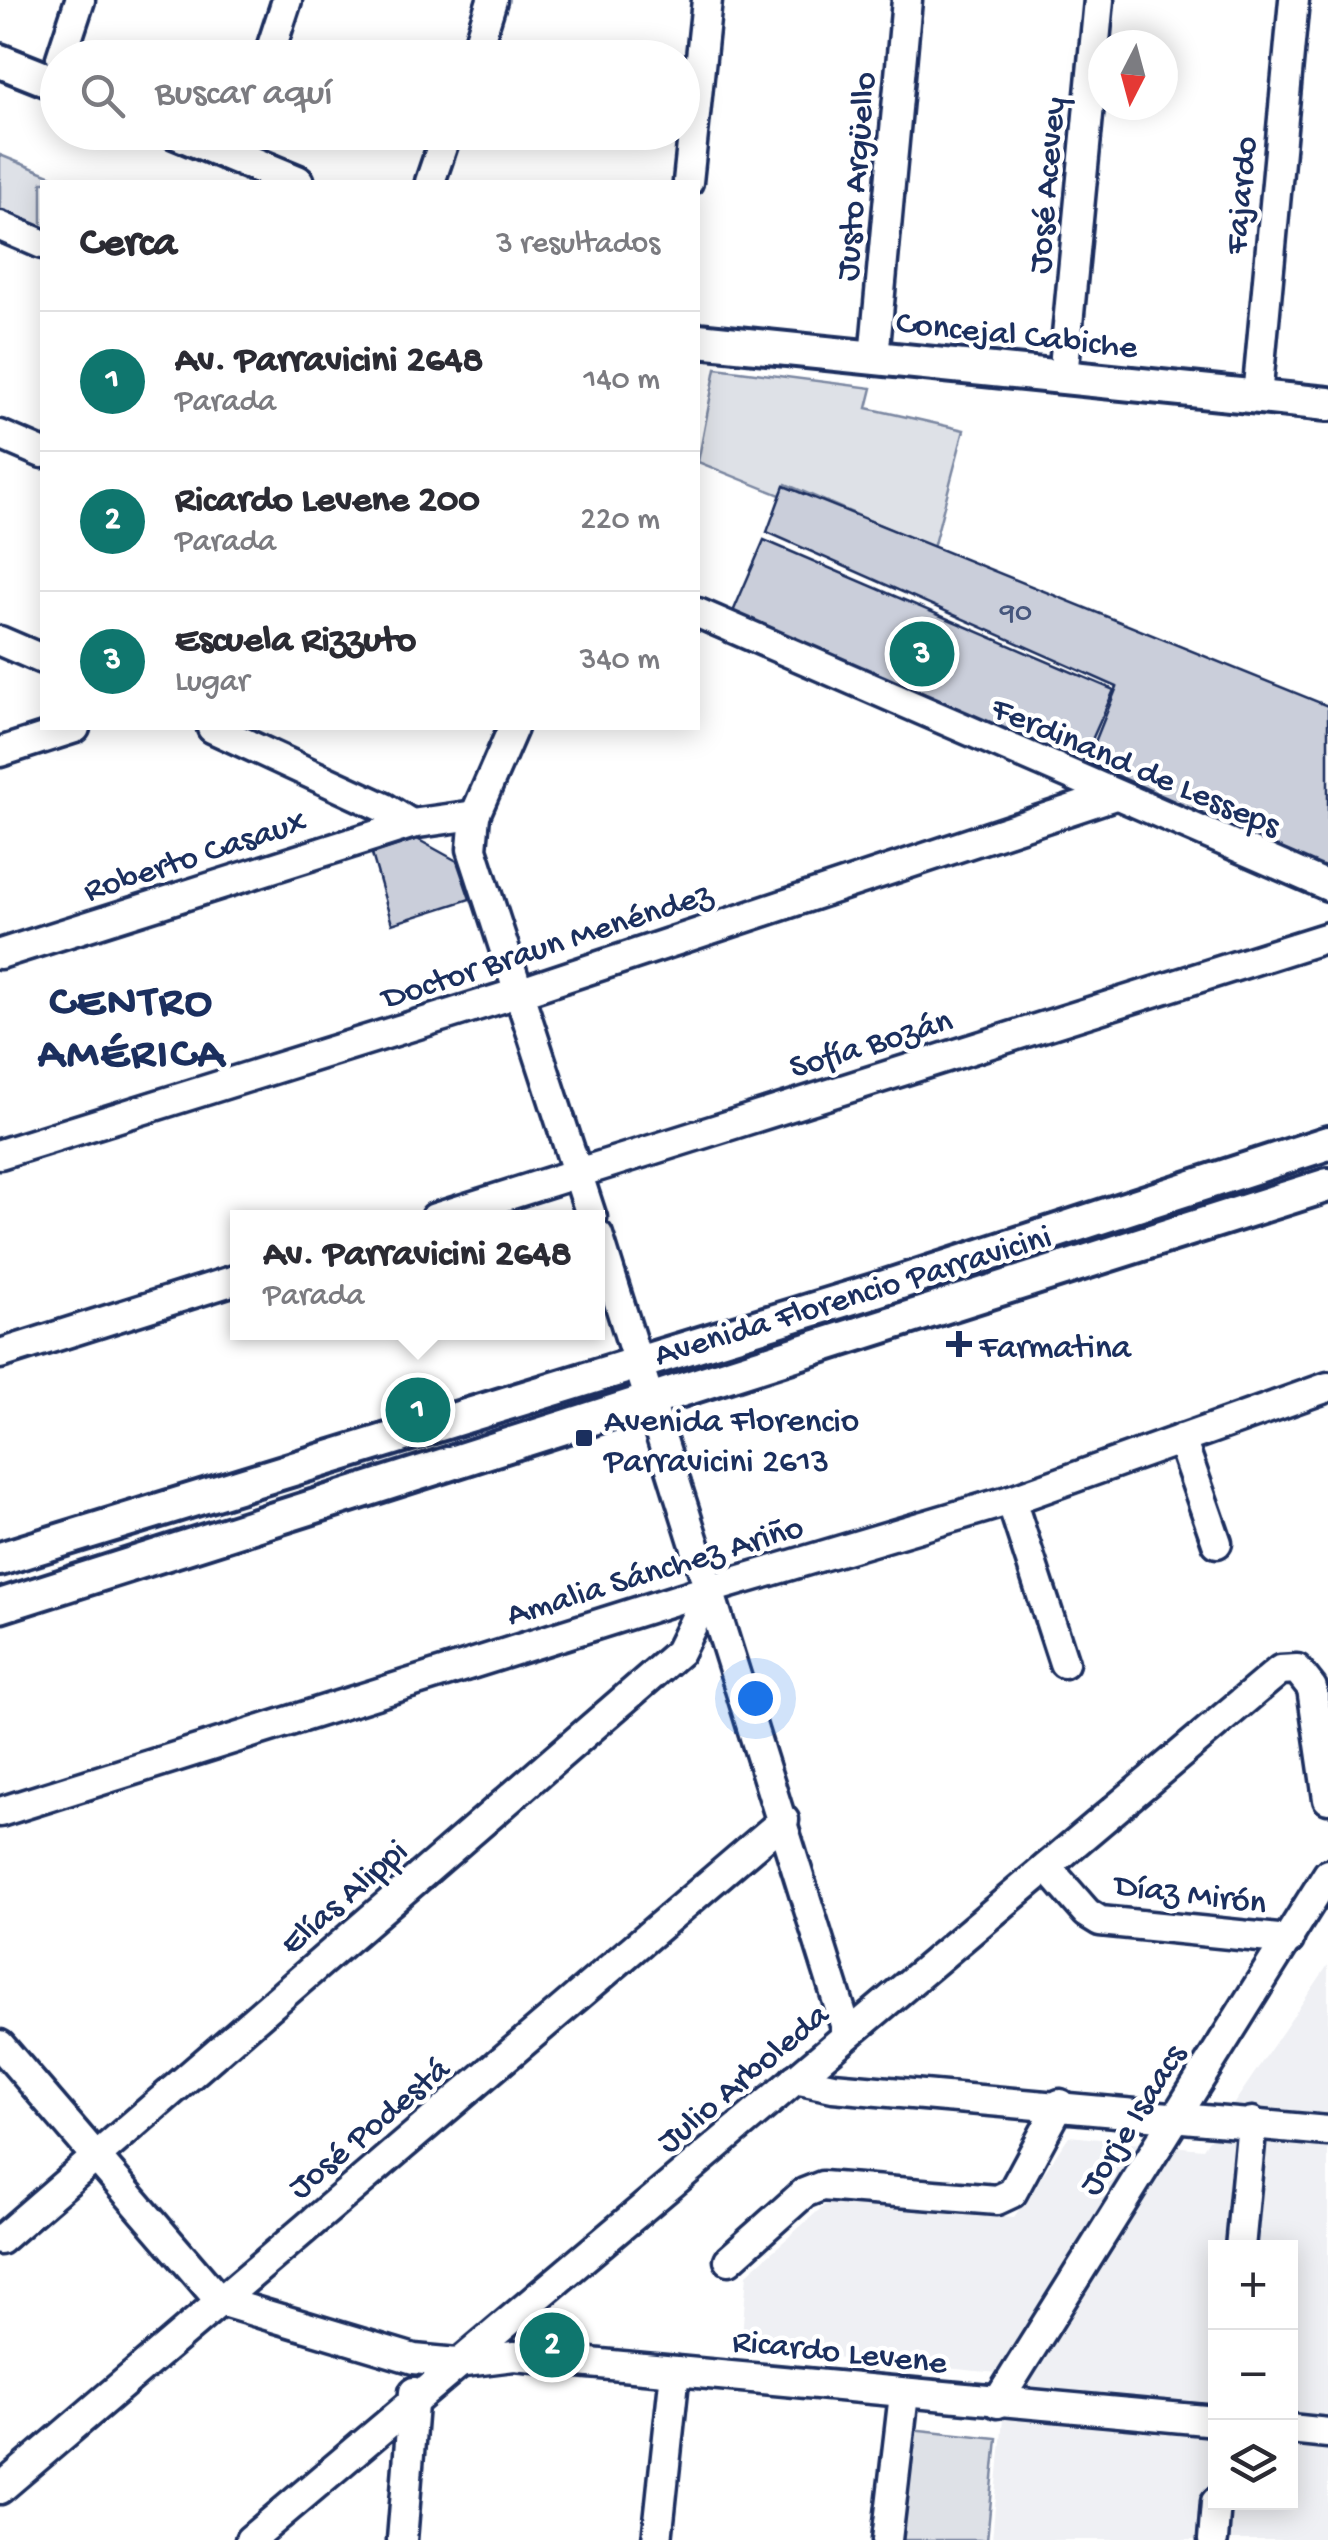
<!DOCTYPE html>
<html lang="es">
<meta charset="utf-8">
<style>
body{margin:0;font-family:"Gochi Hand",sans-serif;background:#f2f2f3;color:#2b2b33}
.controls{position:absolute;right:30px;bottom:30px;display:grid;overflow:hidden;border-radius:0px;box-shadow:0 5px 25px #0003}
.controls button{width:90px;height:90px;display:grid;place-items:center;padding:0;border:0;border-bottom:2px solid #e1e1e2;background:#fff;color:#2b2b33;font:50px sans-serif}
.compass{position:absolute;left:1088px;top:30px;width:90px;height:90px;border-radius:50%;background:#fff;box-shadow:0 5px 25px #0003;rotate:186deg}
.you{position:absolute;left:755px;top:1698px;width:35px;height:35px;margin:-25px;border:8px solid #fff;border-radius:50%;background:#1a73e8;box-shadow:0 0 0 15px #1a73e833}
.badge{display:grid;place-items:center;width:65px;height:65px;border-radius:50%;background:#0f766e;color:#fff;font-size:32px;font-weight:700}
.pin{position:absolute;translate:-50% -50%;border:5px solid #fff;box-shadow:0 2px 10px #0006}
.popup{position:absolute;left:230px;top:1210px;width:375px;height:130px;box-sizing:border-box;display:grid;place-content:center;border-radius:0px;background:#fff;filter:drop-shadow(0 2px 8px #0005);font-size:32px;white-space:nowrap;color:#7c7c81}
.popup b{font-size:38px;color:#2b2b33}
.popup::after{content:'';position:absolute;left:50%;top:100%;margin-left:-20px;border:20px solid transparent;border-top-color:#fff}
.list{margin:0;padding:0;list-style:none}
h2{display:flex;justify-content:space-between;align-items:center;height:130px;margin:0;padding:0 40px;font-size:42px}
h2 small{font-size:32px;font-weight:400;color:#7c7c81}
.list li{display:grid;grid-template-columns:65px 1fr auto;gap:30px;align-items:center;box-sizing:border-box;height:140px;padding:0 40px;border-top:2px solid #e1e1e2}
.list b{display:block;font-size:38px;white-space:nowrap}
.list p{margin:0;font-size:32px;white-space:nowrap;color:#7c7c81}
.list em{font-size:32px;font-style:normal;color:#7c7c81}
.icon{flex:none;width:55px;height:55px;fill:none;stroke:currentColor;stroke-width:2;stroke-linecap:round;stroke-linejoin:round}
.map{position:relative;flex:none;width:1328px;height:2540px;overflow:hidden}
.search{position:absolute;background:#fff;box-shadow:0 5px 25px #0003;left:40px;top:40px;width:660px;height:110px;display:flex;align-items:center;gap:25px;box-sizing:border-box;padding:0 35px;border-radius:55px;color:#7c7c81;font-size:38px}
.panel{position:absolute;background:#fff;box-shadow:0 5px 25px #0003;left:40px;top:180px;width:660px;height:550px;border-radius:0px}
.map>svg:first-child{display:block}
.built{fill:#eff0f4;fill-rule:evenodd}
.green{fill:#dee1e7;stroke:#7c88a2;stroke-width:2.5}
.building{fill:#caceda;stroke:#1b2f5e;stroke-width:2.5}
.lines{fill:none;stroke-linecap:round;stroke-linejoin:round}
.minor-casing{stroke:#1b2f5e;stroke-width:35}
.major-casing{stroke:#1b2f5e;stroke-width:40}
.minor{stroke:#fff;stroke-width:28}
.major{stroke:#fff;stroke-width:32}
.poi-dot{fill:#1b2f5e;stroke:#fff;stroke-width:4}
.labels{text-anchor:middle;stroke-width:9;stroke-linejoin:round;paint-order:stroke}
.number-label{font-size:30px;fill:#47577d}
.street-label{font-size:35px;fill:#1b2f5e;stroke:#fff}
.poi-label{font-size:35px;fill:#1b2f5e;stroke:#fff;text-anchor:start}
.district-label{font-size:45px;font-weight:bold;letter-spacing:2.5px;fill:#1b2f5e;stroke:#fff}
</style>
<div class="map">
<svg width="1328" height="2540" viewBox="0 0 1328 2540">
<rect width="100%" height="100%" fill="#fff"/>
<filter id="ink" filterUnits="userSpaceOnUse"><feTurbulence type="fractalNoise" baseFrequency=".01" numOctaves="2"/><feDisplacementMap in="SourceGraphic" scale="20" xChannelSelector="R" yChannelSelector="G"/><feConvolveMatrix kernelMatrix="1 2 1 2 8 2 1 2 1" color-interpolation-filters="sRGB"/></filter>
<g filter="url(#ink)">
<path class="built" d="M1328 1965V2540H992L1007 2374 741 2348 747 2274 828 2202 1014 2217 1069 2136 1203 2149ZM1216 2248H1290V2502H1216Z"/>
<g class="green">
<path d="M0 155 67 182H42V232L0 215Z"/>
<path d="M716 368 872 388 867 408 964 430 933 548 786 484 780 495 698 462Z"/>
<path d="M910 2429 997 2438 987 2540H899Z"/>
</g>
<g class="building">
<path d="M784 486 1328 706V870L1087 762 1117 687 767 532Z"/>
<path d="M764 540 1114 690 1079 769 730 619Z"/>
<path d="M417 839 457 861 470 899 392 924 372 854Z"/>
</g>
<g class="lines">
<defs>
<g id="minor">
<path d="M61 58 80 0"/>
<path d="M268 58 287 0"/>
<path d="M474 58 492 0"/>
<path d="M235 157 243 132"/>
<path d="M430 182 447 132"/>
<path d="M688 182 707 0"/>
<path d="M0 226 42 244"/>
<path d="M874 358 907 0"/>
<path d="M1063 377 1099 0"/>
<path d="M1257 397 1294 0"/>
<path d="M0 435 42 453"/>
<path d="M698 613 1328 886"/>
<path d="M0 641 42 659"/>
<path d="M212 728 385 808 411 824 475 815"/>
<path d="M513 728 475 815 472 849 592 1218"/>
<path d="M0 752 75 728"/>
<path d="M0 954 411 824"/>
<path d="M0 1154 521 992 1112 796"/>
<path d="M435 1218 1328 937"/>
<path d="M598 1235 848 2034"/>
<path d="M0 1354 238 1279"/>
<path d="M1181 1439 1217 1543"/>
<path d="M1011 1500 1064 1663"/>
<path d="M0 1812 710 1589 1011 1500 1328 1387"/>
<path d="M1047 1867 1087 1913 1100 1921 1289 1940"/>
<path d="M0 2045 220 2301 414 2359 457 2363 514 2356 1216 2421"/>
<path d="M795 2079 833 2087 1328 2131"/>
<path d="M0 2240 679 1652 710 1589"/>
<path d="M1240 2248 1252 2122"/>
<path d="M729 2260 804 2193 822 2186 997 2200 1012 2193 1060 2104"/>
<path d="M997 2403 1328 1874"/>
<path d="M1290 2429 1328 2433"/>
<path d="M0 2489 784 1820"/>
<path d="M250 2540 1280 1670 1297 1669 1312 1688 1328 1799"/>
<path d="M402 2540 414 2392"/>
<path d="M657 2540 675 2371"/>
<path d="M887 2540 904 2394"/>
<path d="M1213 2540 1216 2502"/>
</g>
<g id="major">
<path d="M0 61 58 84"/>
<path d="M176 132 297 182"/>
<path d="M698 340 1328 404"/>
<path d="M0 1559 876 1290 1328 1143"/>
<path d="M0 1606 1328 1185"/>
</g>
</defs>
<use href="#minor" class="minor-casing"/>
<use href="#major" class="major-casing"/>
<use href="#minor" class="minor"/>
<use href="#major" class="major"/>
</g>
</g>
<g class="poi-dot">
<path d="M954 1329h10v10h10v10h-10v10h-10v-10h-10v-10h10z"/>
<rect x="574" y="1428" width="20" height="20" rx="5"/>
</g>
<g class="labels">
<g class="number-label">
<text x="1016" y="620">90</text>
</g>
<g class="street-label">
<text transform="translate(853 176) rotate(-85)" y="12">Justo Argüello</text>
<text transform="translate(1044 185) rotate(-85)" y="12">José Acevey</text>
<text transform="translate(1238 195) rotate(-85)" y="12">Fajardo</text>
<text transform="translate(1017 332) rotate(6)" y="12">Concejal Cabiche</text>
<text transform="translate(1137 764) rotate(23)" y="12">Ferdinand de Lesseps</text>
<text transform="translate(194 853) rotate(-18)" y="12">Roberto Casaux</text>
<text transform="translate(546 943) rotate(-18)" y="12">Doctor Braun Menéndez</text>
<text transform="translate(870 1041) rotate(-17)" y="12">Sofía Bozán</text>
<text transform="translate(852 1293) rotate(-17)" y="12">Avenida Florencio Parravicini</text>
<text transform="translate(654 1568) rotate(-17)" y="12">Amalia Sánchez Ariño</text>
<text transform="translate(1191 1891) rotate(7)" y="12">Díaz Mirón</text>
<text transform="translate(342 1895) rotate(-41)" y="12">Elías Alippi</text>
<text transform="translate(741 2076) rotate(-40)" y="12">Julio Arboleda</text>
<text transform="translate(1130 2118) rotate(-58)" y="12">Jorje Isaacs</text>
<text transform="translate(367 2126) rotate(-40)" y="12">José Podestá</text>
<text transform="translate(840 2349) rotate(6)" y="12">Ricardo Levene</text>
</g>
<g class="poi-label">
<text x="979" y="1356">Farmatina</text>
<text x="604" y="1430">Avenida Florencio<tspan x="604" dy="40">Parravicini 2613</tspan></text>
</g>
<g class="district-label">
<text x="132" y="1013">CENTRO<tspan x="132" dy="52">AMÉRICA</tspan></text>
</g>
</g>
</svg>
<div class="controls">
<button>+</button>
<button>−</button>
<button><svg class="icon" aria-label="layers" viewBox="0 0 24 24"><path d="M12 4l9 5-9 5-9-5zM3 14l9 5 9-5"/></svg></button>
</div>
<svg class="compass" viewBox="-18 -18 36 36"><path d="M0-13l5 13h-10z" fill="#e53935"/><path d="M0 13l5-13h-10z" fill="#7c7c81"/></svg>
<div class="you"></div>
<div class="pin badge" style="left:418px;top:1410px">1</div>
<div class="popup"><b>Av. Parravicini 2648</b>Parada</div>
<div class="pin badge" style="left:552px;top:2345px">2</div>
<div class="pin badge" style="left:922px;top:654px">3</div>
<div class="search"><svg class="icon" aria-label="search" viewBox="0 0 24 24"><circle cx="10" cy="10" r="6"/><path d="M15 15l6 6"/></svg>Buscar aquí</div>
<section class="panel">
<h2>Cerca<small>3 resultados</small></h2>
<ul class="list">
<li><span class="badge">1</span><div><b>Av. Parravicini 2648</b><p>Parada</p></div><em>140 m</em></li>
<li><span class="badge">2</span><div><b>Ricardo Levene 200</b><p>Parada</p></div><em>220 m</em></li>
<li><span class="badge">3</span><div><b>Escuela Rizzuto</b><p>Lugar</p></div><em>340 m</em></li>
</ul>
</section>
</div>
